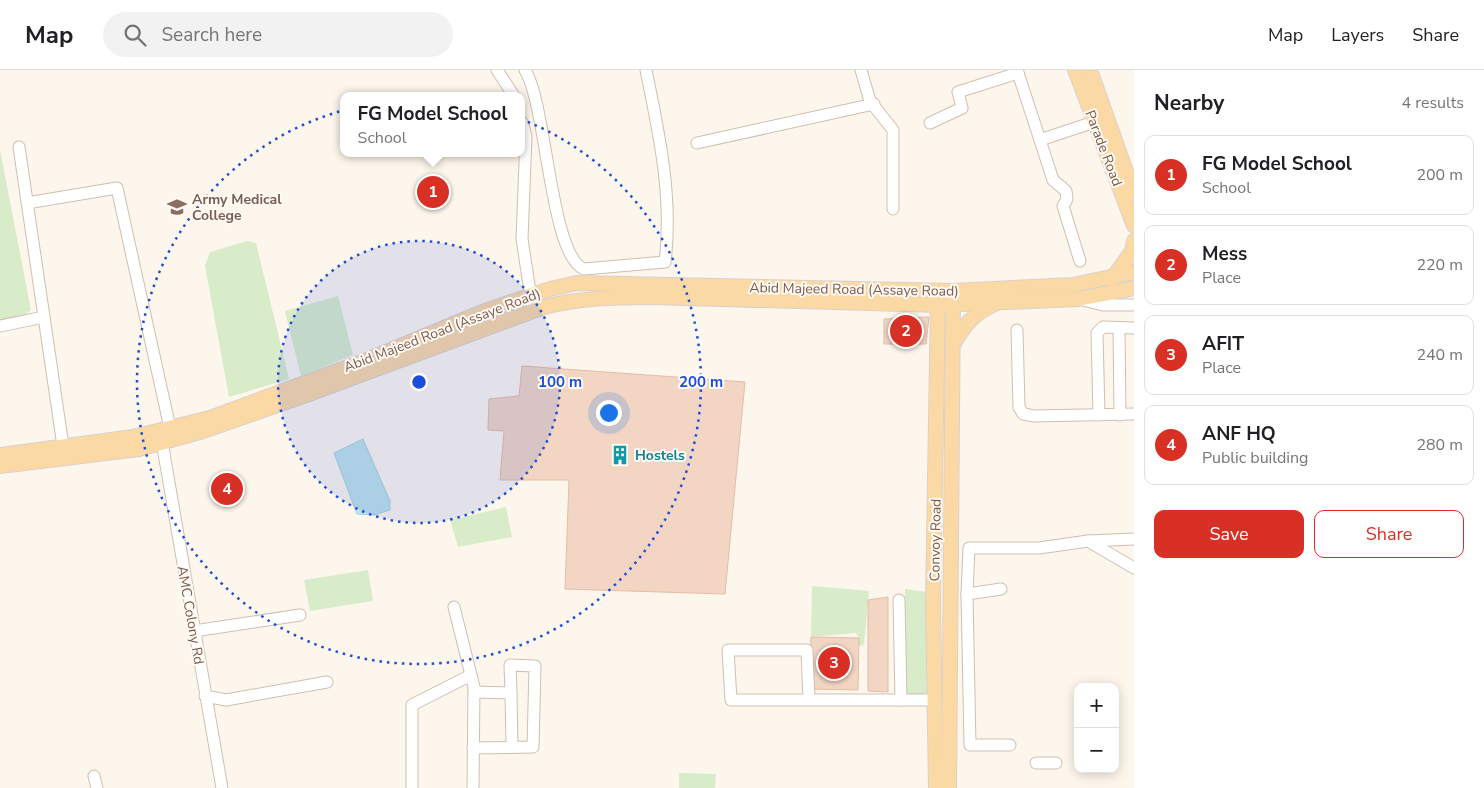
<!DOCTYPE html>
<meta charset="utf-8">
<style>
body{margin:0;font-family:"Nunito Sans",sans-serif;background:#f2f2f2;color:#202124}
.controls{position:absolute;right:15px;bottom:15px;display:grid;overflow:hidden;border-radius:10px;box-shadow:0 2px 12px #0003}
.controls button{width:45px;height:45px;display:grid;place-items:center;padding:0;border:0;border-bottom:1px solid #e0e0e0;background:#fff;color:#202124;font:25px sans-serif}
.you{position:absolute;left:608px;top:342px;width:18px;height:18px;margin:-12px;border:4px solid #fff;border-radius:50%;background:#1a73e8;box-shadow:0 0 0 8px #1a73e833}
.badge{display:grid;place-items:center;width:32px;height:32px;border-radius:50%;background:#d93025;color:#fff;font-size:16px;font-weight:700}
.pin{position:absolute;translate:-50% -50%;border:2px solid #fff;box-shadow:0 1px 5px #0006}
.popup{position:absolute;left:340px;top:22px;width:185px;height:65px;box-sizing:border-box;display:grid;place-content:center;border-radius:10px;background:#fff;filter:drop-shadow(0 1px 4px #0005);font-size:16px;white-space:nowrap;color:#757577}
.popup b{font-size:19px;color:#202124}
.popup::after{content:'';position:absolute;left:50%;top:100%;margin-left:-10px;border:10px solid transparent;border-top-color:#fff}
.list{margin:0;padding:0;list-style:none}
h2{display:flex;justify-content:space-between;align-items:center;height:65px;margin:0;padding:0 20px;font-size:21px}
h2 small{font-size:16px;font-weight:400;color:#757577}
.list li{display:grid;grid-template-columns:32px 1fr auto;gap:15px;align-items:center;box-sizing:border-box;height:80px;margin:0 10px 10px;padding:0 10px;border:1px solid #e0e0e0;border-radius:10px}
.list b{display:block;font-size:19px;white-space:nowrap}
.list p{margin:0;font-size:16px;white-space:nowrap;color:#757577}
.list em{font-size:16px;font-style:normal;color:#757577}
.actions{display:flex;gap:10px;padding:15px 20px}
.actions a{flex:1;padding:11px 0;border:1px solid #d93025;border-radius:10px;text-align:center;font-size:18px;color:#d93025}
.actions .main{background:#d93025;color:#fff}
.icon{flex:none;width:28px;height:28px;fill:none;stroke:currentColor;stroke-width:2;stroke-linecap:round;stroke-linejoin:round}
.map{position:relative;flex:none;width:1134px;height:718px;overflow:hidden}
header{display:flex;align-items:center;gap:30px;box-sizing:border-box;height:70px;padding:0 25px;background:#fff;border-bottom:1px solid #e0e0e0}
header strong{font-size:24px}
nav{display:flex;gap:28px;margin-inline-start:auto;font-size:18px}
.search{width:350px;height:45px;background:#f2f2f2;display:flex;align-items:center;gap:12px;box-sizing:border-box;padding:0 18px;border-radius:28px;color:#757577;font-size:19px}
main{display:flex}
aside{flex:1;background:#fff}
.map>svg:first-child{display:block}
.green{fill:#d8ecc9}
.water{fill:#bfe3e8;stroke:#a5d3da}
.building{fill:#f3d5c3;stroke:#e6bba3}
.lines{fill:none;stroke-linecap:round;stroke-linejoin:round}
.minor-casing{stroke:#d1beb0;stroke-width:13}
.major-casing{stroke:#dad1cd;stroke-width:16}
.minor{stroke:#fff;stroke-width:11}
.major{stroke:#fbd9a5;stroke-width:14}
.ring{fill:none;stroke:#1d4ed8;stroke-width:2.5;stroke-dasharray:2.5 5}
.labels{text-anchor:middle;stroke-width:4;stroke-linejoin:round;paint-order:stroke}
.street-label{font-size:14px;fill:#7a5c4d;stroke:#fffaf3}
.education-label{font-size:14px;font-weight:bold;fill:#785e54;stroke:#fffaf3;text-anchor:start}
.culture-label{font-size:14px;font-weight:bold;fill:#0d838f;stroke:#fffaf3;text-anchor:start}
.centre{fill:#1d4ed8;stroke:#fffaf3;stroke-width:2.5}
.ring-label{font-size:15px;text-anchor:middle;font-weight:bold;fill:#1d4ed8;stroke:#fffaf3;stroke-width:4;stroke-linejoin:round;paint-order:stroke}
</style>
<header>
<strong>Map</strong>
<div class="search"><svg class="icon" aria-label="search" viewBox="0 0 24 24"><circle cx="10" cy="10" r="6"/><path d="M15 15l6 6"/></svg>Search here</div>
<nav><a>Map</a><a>Layers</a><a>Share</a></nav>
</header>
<main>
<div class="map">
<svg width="1134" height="718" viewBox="0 0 1134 718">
<rect width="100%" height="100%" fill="#fdf6ec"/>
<g class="green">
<path d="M0 80 31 240 19 249 0 250Z"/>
<path d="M247 171 256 173 289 309 229 327 205 196 210 182Z"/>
<path d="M338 226 353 285 301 306 285 241Z"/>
<path d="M506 437 512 467 458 477 450 450Z"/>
<path d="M368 500 373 531 310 541 304 510Z"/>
<path d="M812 516 869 521 864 575 856 577 859 568 856 563 811 567Z"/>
<path d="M905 519 926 522 929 628 905 630Z"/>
<path d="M679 703 716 704 715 718H679Z"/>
</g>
<path class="water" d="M363 369 390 431V440L374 445 357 444 334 383Z"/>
<g class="building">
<path d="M929 247 926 274H884V249Z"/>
<path d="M522 296 745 312 725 524 565 519 569 410H500L504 361 488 360 489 329 519 326Z"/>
<path d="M888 527V622L868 621V530Z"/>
<path d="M811 567 859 568 858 620 810 619Z"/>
</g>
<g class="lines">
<defs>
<g id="minor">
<path d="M497 0 514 26"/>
<path d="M525 0C547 35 550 186 584 199L665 192C673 127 659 63 646 0"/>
<path d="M861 0 870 31 893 60V139"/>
<path d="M1017 0 1040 70 1094 52"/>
<path d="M522 52 526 66 522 169 533 241"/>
<path d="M930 53 962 38 958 22 1018 3"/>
<path d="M1040 70 1053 110 1066 121 1067 129 1063 136 1080 191"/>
<path d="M697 73 874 34"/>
<path d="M19 77 63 376"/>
<path d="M27 133 117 118 170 358"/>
<path d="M1079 229 1103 235H1134"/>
<path d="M0 256 44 247"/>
<path d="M1119 258 1120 345"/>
<path d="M1017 260 1019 337 1023 344 1034 346 1134 344"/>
<path d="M1099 345 1097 263 1103 257 1134 258"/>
<path d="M162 372 222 718"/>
<path d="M1088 471 1134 498"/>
<path d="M1001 519 967 524 970 675H1010"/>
<path d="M967 524 969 478H1039L1088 471 1134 469"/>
<path d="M899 530 901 630"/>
<path d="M454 537 474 617 473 718"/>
<path d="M194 561 300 545"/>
<path d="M511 623 512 677"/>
<path d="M205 626 226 630 327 612"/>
<path d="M809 630 807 580H728L731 630H934"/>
<path d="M473 678 533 677 535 596 510 595 511 623 474 622"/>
<path d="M1036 693H1056"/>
<path d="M94 706 97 718"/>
<path d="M412 718V635L471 605"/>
</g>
<g id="major">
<path d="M1075 0 1134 156"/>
<path d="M1090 0 1134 124"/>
<path d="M1112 209 1132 181 1134 171"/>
<path d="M954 273C964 256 974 243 993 235"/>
<path d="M0 385 133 367 210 348 367 290 485 241 550 219 577 213 953 221 1073 215 1134 202"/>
<path d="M0 396 139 379 203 361 309 324 544 237C580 228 615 227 652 227L939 235 1078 229 1134 218"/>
<path d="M936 718 933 534 938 226"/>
<path d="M949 718 953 226"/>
</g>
</defs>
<use href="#minor" class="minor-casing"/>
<use href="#major" class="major-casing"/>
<use href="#minor" class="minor"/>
<use href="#major" class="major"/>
</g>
<circle cx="419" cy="312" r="141" fill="#1d4ed8" fill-opacity=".12"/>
<g class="ring">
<circle cx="419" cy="312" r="141"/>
<circle cx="419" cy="312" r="282"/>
</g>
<defs>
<symbol id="university-bare" viewBox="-9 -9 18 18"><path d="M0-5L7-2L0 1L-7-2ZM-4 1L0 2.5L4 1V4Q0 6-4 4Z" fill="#8d6e63" stroke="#fffaf3" stroke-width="2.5" paint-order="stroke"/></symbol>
<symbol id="building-bare" viewBox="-9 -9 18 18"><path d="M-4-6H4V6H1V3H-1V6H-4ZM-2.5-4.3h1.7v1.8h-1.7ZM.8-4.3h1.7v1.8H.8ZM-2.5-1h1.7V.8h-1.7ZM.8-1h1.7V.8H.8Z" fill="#0f9aa8" stroke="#fffaf3" stroke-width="2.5" paint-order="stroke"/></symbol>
</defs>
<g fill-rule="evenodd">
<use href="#university-bare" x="163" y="123" width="28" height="28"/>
<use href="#building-bare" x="606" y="371" width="28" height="28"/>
</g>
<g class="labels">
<g class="street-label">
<text transform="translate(1104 78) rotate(69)" y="5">Parade Road</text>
<text transform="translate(854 219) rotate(1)" y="5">Abid Majeed Road (Assaye Road)</text>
<text transform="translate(442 260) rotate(-21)" y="5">Abid Majeed Road (Assaye Road)</text>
<text transform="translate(935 470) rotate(-89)" y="5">Convoy Road</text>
<text transform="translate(191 545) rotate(80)" y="5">AMC Colony Rd</text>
</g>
<g class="education-label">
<text x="192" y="134">Army Medical<tspan x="192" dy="16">College</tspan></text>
</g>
<g class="culture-label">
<text x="635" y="390">Hostels</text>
</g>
</g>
<circle cx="419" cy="312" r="8" class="centre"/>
<g class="ring-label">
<text x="560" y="317">100 m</text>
<text x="701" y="317">200 m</text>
</g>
</svg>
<div class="controls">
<button>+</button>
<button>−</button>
</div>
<div class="you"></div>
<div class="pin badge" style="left:433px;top:122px">1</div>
<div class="popup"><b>FG Model School</b>School</div>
<div class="pin badge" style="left:906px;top:261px">2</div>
<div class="pin badge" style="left:834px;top:593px">3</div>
<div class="pin badge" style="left:227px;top:419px">4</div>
</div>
<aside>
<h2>Nearby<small>4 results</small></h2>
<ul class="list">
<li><span class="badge">1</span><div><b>FG Model School</b><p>School</p></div><em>200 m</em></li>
<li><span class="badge">2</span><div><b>Mess</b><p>Place</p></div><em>220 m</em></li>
<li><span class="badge">3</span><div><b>AFIT</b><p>Place</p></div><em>240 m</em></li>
<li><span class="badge">4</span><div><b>ANF HQ</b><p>Public building</p></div><em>280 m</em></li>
</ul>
<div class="actions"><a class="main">Save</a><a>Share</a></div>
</aside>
</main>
